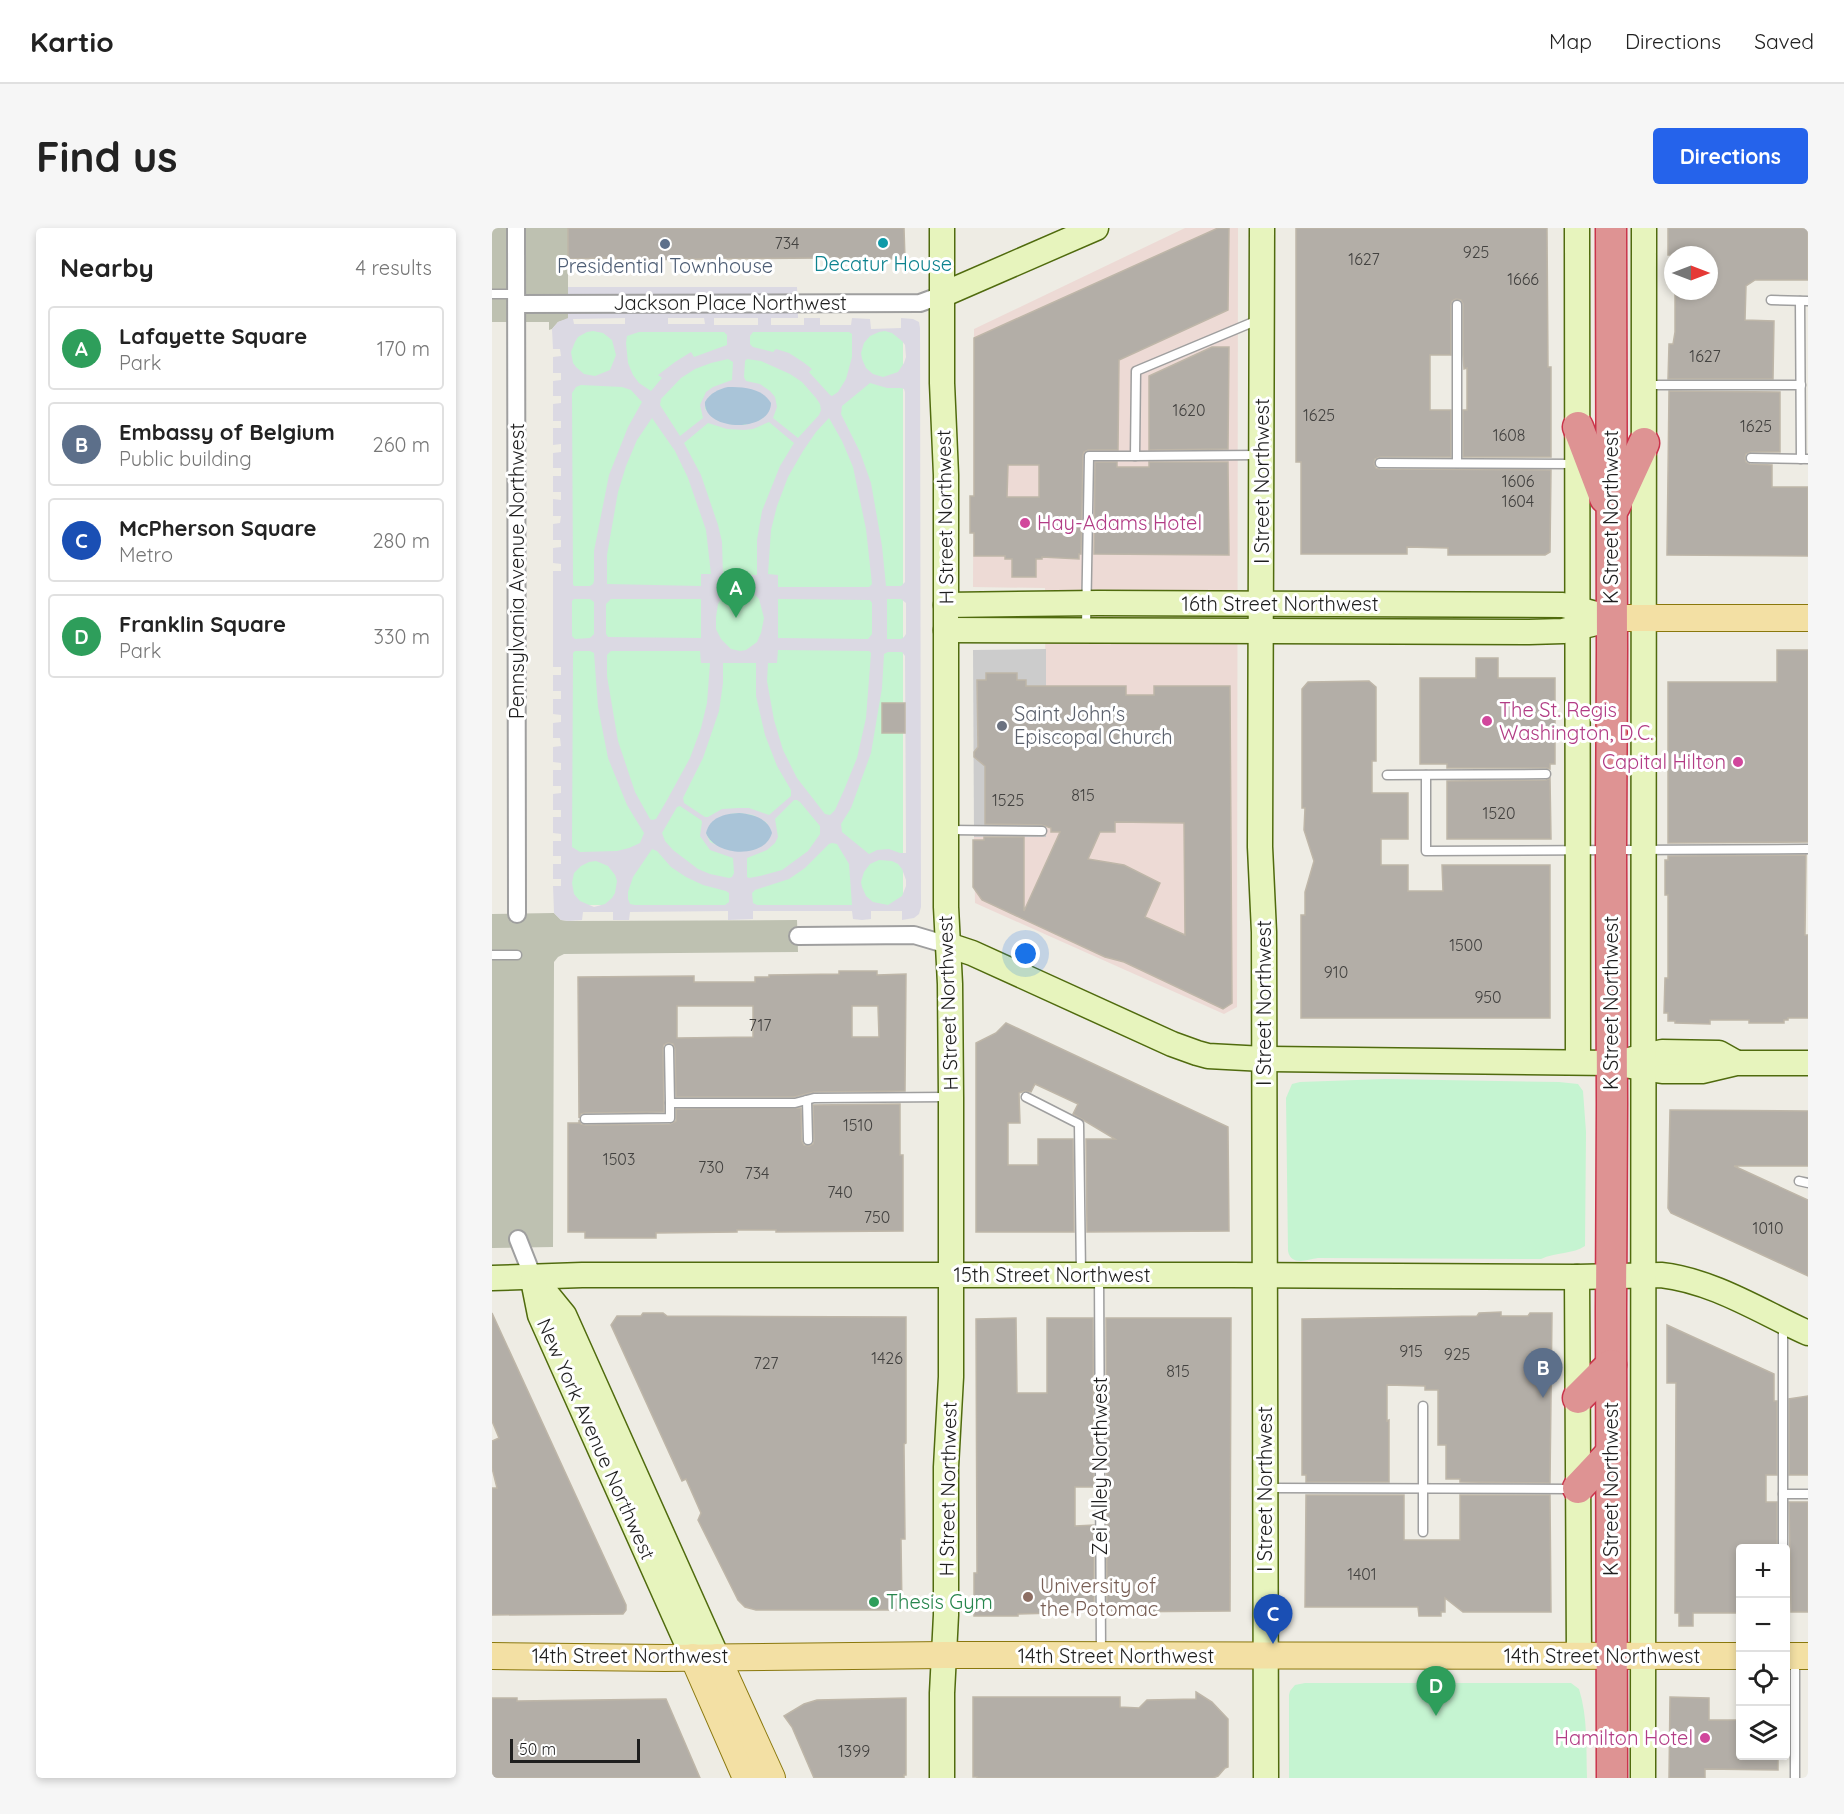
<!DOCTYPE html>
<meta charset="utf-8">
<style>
body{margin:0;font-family:Quicksand,sans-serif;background:#f6f6f6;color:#222}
.controls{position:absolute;right:18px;bottom:18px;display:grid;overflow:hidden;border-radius:6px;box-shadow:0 3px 9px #0003}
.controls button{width:54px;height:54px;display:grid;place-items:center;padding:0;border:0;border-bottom:2px solid #e0e0e0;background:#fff;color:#222;font:30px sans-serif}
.compass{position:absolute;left:1172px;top:18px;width:54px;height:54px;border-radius:50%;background:#fff;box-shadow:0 3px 9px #0003;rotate:90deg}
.scale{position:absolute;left:18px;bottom:15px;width:130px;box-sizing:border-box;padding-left:6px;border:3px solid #1e1e1e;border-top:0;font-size:16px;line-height:21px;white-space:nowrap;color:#1e1e1e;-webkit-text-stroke:4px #fff;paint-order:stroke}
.you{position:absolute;left:534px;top:726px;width:21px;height:21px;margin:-15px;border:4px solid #fff;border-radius:50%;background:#1a73e8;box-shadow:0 0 0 9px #1a73e833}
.badge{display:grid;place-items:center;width:39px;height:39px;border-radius:50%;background:#2563eb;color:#fff;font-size:20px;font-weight:700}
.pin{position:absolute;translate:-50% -50px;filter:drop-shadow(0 2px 3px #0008)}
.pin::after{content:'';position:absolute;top:32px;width:21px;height:18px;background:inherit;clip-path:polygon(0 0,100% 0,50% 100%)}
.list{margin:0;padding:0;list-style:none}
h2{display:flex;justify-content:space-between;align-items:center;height:78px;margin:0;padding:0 24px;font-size:26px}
h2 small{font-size:20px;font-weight:400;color:#767676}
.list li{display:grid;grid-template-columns:39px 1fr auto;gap:18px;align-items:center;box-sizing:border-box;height:84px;margin:0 12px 12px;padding:0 12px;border:2px solid #e0e0e0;border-radius:6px}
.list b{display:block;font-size:22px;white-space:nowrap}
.list p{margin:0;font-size:20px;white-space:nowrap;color:#767676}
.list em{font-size:20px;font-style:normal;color:#767676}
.icon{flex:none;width:33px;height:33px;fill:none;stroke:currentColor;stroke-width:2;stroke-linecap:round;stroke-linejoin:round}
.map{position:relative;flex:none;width:1316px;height:1550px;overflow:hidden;border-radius:6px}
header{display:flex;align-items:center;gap:36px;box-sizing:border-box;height:84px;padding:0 30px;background:#fff;border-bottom:2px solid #e0e0e0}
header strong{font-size:28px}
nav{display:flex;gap:33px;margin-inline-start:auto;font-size:21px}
.intro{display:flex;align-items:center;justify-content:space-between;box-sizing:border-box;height:144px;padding:0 36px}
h1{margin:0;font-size:42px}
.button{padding:15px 27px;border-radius:6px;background:#2563eb;color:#fff;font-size:21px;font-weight:700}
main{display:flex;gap:36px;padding:0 36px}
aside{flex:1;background:#fff;border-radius:6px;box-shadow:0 3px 9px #0003}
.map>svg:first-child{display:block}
.commercial{fill:#eddad5}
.religious{fill:#ccc}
.construction{fill:#bec1b1}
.park{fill:#c5f4d1}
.plaza{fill:#dbd9e3;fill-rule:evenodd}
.water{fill:#a9c4d8}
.building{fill:#b3aea7;stroke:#beb6a8;stroke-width:1.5;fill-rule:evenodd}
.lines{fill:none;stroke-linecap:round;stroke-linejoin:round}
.lane-casing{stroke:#9f9f9f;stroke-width:11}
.street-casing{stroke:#9f9f9f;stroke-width:20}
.secondary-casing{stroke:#506b0e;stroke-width:27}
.primary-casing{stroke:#8a780d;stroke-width:28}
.highway-casing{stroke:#ca344b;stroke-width:33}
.lane{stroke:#fff;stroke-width:8}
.street{stroke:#fff;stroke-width:16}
.secondary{stroke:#e7f4bd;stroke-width:24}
.primary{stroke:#f3e0a4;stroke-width:26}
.highway{stroke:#de9393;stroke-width:30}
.culture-dot{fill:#0f9aa8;stroke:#fff;stroke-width:2}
.service-dot{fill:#5c6f8a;stroke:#fff;stroke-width:2}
.hotel-dot{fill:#d1479c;stroke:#fff;stroke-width:2}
.worship-dot{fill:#6b7280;stroke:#fff;stroke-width:2}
.education-dot{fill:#8d6e63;stroke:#fff;stroke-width:2}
.leisure-dot{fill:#2e9e5b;stroke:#fff;stroke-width:2}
.labels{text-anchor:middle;stroke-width:6;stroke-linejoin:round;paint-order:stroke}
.number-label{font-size:16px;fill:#434240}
.culture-label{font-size:20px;fill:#0d838f;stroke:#fff}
.service-label{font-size:20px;fill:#4e5e75;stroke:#fff}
.street-label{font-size:20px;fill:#1e1e1e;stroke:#fff}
.hotel-label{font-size:20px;fill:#b23c85;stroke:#fff;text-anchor:start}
.worship-label{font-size:20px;fill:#5b616d;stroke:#fff;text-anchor:start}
.education-label{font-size:20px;fill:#785e54;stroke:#fff;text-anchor:start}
.leisure-label{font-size:20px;fill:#27864d;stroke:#fff;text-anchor:start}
</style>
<header>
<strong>Kartio</strong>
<nav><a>Map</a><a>Directions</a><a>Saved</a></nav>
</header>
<div class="intro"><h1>Find us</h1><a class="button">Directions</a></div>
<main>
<aside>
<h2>Nearby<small>4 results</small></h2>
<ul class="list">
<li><span class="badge" style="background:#2e9e5b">A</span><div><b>Lafayette Square</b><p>Park</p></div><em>170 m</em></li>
<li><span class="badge" style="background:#5c6f8a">B</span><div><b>Embassy of Belgium</b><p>Public building</p></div><em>260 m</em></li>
<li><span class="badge" style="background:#1a4fb4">C</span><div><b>McPherson Square</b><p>Metro</p></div><em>280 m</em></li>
<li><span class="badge" style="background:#2e9e5b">D</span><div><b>Franklin Square</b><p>Park</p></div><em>330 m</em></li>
</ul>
</aside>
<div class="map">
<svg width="1316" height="1550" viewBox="0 0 1316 1550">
<rect width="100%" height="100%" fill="#eeece4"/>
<path class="commercial" d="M693 0H746L745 779 732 786 483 675 482 609H554L553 360 481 359 482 101Z"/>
<path class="religious" d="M554 421V609H482L481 422Z"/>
<g class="construction">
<path d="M0 0H76V91L66 94 60 101 57 102V94H0Z"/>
<path d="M62 685 69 692 77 693 305 692 306 724 72 726 66 729 62 734 61 1019 0 1020V686Z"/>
</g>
<g class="park">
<rect x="77" y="103" width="334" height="574"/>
<path d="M893 851 1067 854 1086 856 1091 863 1094 904 1093 1018C1082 1026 1063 1024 1049 1031L826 1030C814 1032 799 1038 796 1023L794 870 800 856 808 854Z"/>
<path d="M813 1455H1079L1087 1461C1096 1489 1094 1521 1095 1550H797V1467L798 1463 803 1457Z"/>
</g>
<path class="plaza" d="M76 59H305L306 90H279V97H312V90H328V97H359L360 90 378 91 379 101 409 100V90L421 91 427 94 428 100 429 679 427 686 422 690 410 692V683H379V691L370 692 361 691 360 683H261V691L236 692V683L138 684 137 692H121V684H91L90 692 77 693 69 692 62 685 61 658H69V651H61V636H69V628H61V613H69V606L61 605V589H69V582H61V566L69 565V558H61V542H69V535L61 534V519L69 518 68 510H61V495L69 494V487L61 486V471H69V463H61V447H69V439H61V343H69V336L61 335V320L69 319V312H61V296L68 295 69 288H61V271L69 272V264H61V248H69V240H61V225L69 224V216L61 217V200H69V193H61V176L69 175V168H61V153L69 152V145H61V129L69 128 68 121H61L60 101 66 94 76 90ZM133 90V96H82L81 91ZM176 90H212L213 96H176ZM222 90H266V97H222ZM101 103 111 105 120 112 124 127 118 142 103 148 92 146 84 139 81 135 79 124 83 114 86 109 95 104ZM393 103 400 105 410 113 413 117 414 129 412 135 406 144 391 149 381 146 374 140 370 131 369 125 372 115 378 108 387 104ZM147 104H232L235 107V117L202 129 199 124 183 134 166 147 170 150 159 163 147 155 141 147 136 135 134 115 135 108ZM261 104H357L360 106V129L354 151 346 164 340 168 338 167 317 144 320 141 311 134 297 125 284 121 281 124 261 119 258 116V108ZM236 131 241 134 240 152 221 159 214 164 208 177 211 190 188 208 168 177 169 171 189 150 203 141 219 135ZM255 131 269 133 298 146 310 154 324 170 328 176 329 182 327 187 306 210 281 190 285 179 283 169 278 163 268 156 254 153 252 149 253 133ZM378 155 395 160H409L412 161 413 164V354L409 358H394L390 318 379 255 368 224 349 186 350 178ZM89 157 130 159 139 162 150 174 136 199 117 247 102 323V353L101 356 98 358H82L81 356 80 165 84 159ZM229 161 268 192 252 197 236 196 213 181V174L218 168ZM160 190 183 223 196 250 214 302 219 346H209V358L115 356V327L126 264 134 238 145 212ZM337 190 350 213 361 239 374 301 380 356 377 359H286V347L276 346 279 302 285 278 296 249 311 223 324 204ZM277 194 302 215 288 238 270 283 265 312V347H231L230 314 226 297 209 247 192 215 216 195 235 201 252 202 261 201ZM250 359 260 364 267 371 272 390 269 405 265 414 254 422 248 423 239 421 229 411 224 401V389L226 376 232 366 237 362ZM82 371H98L102 374V406L98 410 83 411 80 408V373ZM119 371H209V410L116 409 114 406V376ZM286 371 378 372 380 375V406L376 411 286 410ZM395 371H409L414 375V406L412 409 409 411H395ZM286 422 377 423 379 425 374 490 365 530 352 562 343 582 338 587 333 586 305 550 291 522 282 492 275 453 276 435H285ZM83 423H98L102 425 106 479 116 530 135 577 152 605 148 615 137 620 125 623 88 624 80 619 81 425ZM119 423H208L209 435H218L215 475 209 500 198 530 175 572 164 591 160 592 158 591 143 564 126 513 115 448V427ZM396 424H410L413 428 414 625H408L397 621 385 622 377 626 350 604 349 596 359 580 379 525 390 460 392 426ZM231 435H264V468L273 507 285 538 299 562V568L277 587 257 580H247L230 581 216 589H213L192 575 191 570 211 530 227 483 231 455ZM302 572H305L308 574 328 598V606L316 623 290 642 268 648 257 650 255 649V630L275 622 283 615 286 609 283 591ZM188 578 209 592 210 594 208 608 218 622 241 630 242 645 240 649 237 650 218 646 206 641 181 622 173 613 170 605 185 579ZM247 585 261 587 275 595 253 623 237 622 218 614 214 605 238 586ZM340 615 345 616 357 636 360 677H265L261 675 260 665 263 662 297 651 313 640 337 616ZM160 621 165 623 179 639 194 649 211 657 234 663 237 665V674L233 677H143L138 676 136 671V664L141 649ZM387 632 400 633 406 636 410 641 414 652V658L410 668 396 677 381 674 374 668 370 659 369 654 372 644 378 636ZM104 633 116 638 123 647 125 653 123 665 120 670 113 676 102 679 88 673 82 666 80 655 82 645 89 638 97 634Z"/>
<g class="water">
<path d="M236 159C252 159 270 160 279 175 279 205 211 204 213 174 218 165 227 161 236 159Z"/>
<path d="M247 585C260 586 276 590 280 605 273 631 223 629 214 605 218 589 232 586 247 585Z"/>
</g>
<g class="building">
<path d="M76 0H412L413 31 328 30 124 32V30L76 31Z"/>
<path d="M726 0H737L736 82 627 132 626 222H596L592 224 591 227 589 326H587V331L550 329V331H544V349H520V331H513V328H482V305H478V268H482V110ZM516 237H547V269H515Z"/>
<path d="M804 0H1055L1056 139H1059V229H971V182H975V140L972 141 971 127V76L969 72 964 71 960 73 959 77V127H938V182H959V229H888L883 231 882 236 884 240 888 241 1059 242 1058 324 1053 327H956V320L915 319V326H809V234H804Z"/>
<path d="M1176 0H1316V52H1263L1254 58 1253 92 1282 93 1281 151H1176L1177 116H1181L1183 104V63H1217V27H1176Z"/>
<path d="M720 119H737L736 221 657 222V148Z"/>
<path d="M1177 163 1288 164V224H1259L1254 226 1253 230 1254 234 1258 236 1280 237V259H1316V328L1175 327Z"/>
<path d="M603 234H625V239H657V234H736L737 327 602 326Z"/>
<path d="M1285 422H1316V614L1176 615V454H1285Z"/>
<path d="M984 430H1006V450H1063V536H1058V541L1054 540H955V536H928V450H984Z"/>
<path d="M494 445H525V452H534V458H634V467H662V458H738L740 775 731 781 632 734 613 729 490 672 481 659V612H492V609H532V683L568 604H559V600L550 597 493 596V538L482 529V524L486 519 485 452H494ZM623 594 692 595 693 707 653 689 668 655 632 637 596 631 608 604H623Z"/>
<path d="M877 453 884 459V533H880V565H916V611H889V637H916V663H951L950 637H1058V790H809V687H813V664L822 633 812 602 813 580H810V461L816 454Z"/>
<rect x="390" y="475" width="23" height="30"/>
<path d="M1058 550 1059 611H955V553L1054 552Z"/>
<path d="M1314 627 1313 707H1316V790H1296V792H1292V795H1257V792H1218V796L1183 795V793H1176V785H1172L1173 750H1176V667H1173V632H1176V628Z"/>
<path d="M347 743H385V747L414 746 413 863 322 864 302 869H184L183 821 181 816 176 815 172 817 171 821 172 884 93 885 89 886 87 890 86 749 202 748V754H263V749H277V747L347 746ZM185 778H261V809L185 810ZM360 778H386L387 809H360Z"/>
<path d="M514 795 736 899 737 1003 595 1004 594 911H623L581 886 586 876 543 856 539 864 533 863 527 865 528 895H516V937H546V911H581L582 1004H484V815L504 805Z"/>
<path d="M408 876V927H411V1003L284 1004V1002H245V1004L164 1005V1010H93V1004H76V895H87V892L89 896 93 897 178 896 184 893V881L309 880 310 913 312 917 317 918 321 916 322 912 321 877Z"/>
<path d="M1178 882 1316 883V938H1242L1316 972V1048L1179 985 1176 980Z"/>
<path d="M1009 1084V1088H1036L1038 1085H1060L1058 1255 968 1254V1251H954V1217H946V1162H933V1158L895 1157V1193L897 1192V1254H814V1247H810V1091L985 1088 987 1085Z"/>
<path d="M0 1085 134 1377V1382L131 1386 0 1387V1260H5L0 1240V1213L7 1210 0 1193Z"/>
<path d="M151 1085H171L175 1088 414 1089V1215L412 1216 413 1311H409L410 1382H264L253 1379 246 1372 206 1292 209 1285 194 1251 190 1253 119 1097 125 1088H149Z"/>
<path d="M524 1090 525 1165H555V1090H601L602 1259H583V1298L602 1297V1384L526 1386V1388H482V1345H485L484 1091Z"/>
<path d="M614 1090H739L738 1383 615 1384Z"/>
<path d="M1175 1097 1282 1146V1173H1285V1247H1274V1274H1285V1320H1248V1385H1201V1398H1187V1385H1183L1184 1155H1175Z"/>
<path d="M1316 1168V1247H1297V1171Z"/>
<path d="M814 1267H912V1312H968V1267H1058L1059 1384H971L953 1370V1384H949V1388H927L926 1379H813Z"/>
<path d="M1297 1274H1316V1384H1299Z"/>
<path d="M704 1464 720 1474 736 1491V1539L733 1540 726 1548 721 1550H485V1549H481V1469H628V1479L647 1480 655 1472 704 1471Z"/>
<path d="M1178 1469 1217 1470V1492H1248V1527H1286V1542L1213 1541V1550H1177Z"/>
<path d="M0 1470H25V1473L174 1471 208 1550H0Z"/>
<path d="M414 1470V1547H412V1550H322L300 1499 292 1488 312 1476 325 1472Z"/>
</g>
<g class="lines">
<defs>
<g id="lane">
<path d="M0 66H25"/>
<path d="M1279 72 1316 73"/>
<path d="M1308 73 1309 231"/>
<path d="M965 77V235"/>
<path d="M1153 157H1309"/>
<path d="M766 227 643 228 644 143 766 92"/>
<path d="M1259 230 1316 231"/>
<path d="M888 235 1083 236"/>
<path d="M594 399 597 228H643"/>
<path d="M895 547 1054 546"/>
<path d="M934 547V623C1062 623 1189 621 1316 621"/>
<path d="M457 602 550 603"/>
<path d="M0 727H25"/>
<path d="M177 821 178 875H303L322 870 456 869"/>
<path d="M534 869 587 896 589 1046"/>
<path d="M315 872 316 912"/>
<path d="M93 891 178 890V875"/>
<path d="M1307 953 1316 955"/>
<path d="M607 1048 609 1425"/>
<path d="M1291 1096V1320"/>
<path d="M931 1178V1304"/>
<path d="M774 1260 1082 1261"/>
<path d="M1291 1266H1316"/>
<path d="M1303 1550V1430"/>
</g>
<g id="street">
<path d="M24 0 25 686"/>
<path d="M25 76 428 75 450 67"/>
<path d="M306 708 422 707 456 717"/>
<path d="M26 1011 41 1049"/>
</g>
<g id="secondary">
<path d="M450 0V155L454 247V679L458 756 459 869V1149L454 1239V1387L450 1465V1550"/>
<path d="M770 0 768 619 772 704 774 1550"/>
<path d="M1085 0 1086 834"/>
<path d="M450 67 604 0"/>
<path d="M454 377 606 375 1071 377 1119 390"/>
<path d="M454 402 1037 404 1071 403 1100 396"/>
<path d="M456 717 480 725 680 816 705 825 716 828 772 831 1119 835 1170 843H1210L1244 835H1316"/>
<path d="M1137 832 1170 824 1227 825 1243 834"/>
<path d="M41 1049 72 1087 225 1429"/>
<path d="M1085 1049 1087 1428"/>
<path d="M0 1050 90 1047H739L1085 1049 1169 1047C1222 1053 1269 1084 1316 1105"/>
<path d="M41 1052 48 1087 201 1429"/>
<path d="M1151 1550 1152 0"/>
</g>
<g id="primary">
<path d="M1119 390H1316"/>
<path d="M0 1428 173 1430 452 1427 1248 1428"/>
<path d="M1294 1428H1316"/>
<path d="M201 1429 254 1550"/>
<path d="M225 1429 280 1550"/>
</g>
<g id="highway">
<path d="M1119 0 1120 421 1119 621 1120 876 1119 1082 1120 1550"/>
<path d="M1086 199 1113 270"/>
<path d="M1123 278 1152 215"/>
<path d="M1086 1170 1119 1137"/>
<path d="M1086 1260 1119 1225"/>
</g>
</defs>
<use href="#lane" class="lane-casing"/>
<use href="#street" class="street-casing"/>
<use href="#secondary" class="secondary-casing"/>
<use href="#primary" class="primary-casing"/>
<use href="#highway" class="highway-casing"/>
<use href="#lane" class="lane"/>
<use href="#street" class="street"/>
<use href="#secondary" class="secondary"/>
<use href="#primary" class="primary"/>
<use href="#highway" class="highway"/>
</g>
<circle class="culture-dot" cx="391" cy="15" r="6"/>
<circle class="service-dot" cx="173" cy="16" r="6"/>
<g class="hotel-dot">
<circle cx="533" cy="295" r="6"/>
<circle cx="995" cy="493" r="6"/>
<circle cx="1246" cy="534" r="6"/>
<circle cx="1213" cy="1510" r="6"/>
</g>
<circle class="worship-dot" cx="510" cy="498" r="6"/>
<circle class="education-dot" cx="536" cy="1369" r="6"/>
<circle class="leisure-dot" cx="382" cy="1374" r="6"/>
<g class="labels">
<g class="number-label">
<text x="295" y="21">734</text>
<text x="984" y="30">925</text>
<text x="872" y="37">1627</text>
<text x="1031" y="57">1666</text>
<text x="1213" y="134">1627</text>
<text x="697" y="188">1620</text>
<text x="827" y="193">1625</text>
<text x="1264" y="204">1625</text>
<text x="1017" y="213">1608</text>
<text x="1026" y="259">1606</text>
<text x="1026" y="279">1604</text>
<text x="591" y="573">815</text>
<text x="516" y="578">1525</text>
<text x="1007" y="591">1520</text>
<text x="974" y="723">1500</text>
<text x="844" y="750">910</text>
<text x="996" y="775">950</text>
<text x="268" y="803">717</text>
<text x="366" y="903">1510</text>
<text x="127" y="937">1503</text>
<text x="219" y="945">730</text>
<text x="265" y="951">734</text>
<text x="348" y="970">740</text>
<text x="385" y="995">750</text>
<text x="1276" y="1006">1010</text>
<text x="919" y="1129">915</text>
<text x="965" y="1132">925</text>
<text x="395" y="1136">1426</text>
<text x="274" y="1141">727</text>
<text x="686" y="1149">815</text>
<text x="870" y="1352">1401</text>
<text x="362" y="1529">1399</text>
</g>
<g class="culture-label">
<text x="391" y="43">Decatur House</text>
</g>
<g class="service-label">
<text x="173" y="45">Presidential Townhouse</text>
</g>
<g class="street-label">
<text x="238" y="82">Jackson Place Northwest</text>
<text transform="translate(770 253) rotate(-90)" y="7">I Street Northwest</text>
<text transform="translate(453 289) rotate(-91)" y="7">H Street Northwest</text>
<text transform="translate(1119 289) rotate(-90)" y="7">K Street Northwest</text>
<text transform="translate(25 343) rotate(-90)" y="7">Pennsylvania Avenue Northwest</text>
<text x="788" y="383">16th Street Northwest</text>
<text transform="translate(456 775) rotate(-92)" y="7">H Street Northwest</text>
<text transform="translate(772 775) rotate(-90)" y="7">I Street Northwest</text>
<text transform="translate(1119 775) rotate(-90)" y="7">K Street Northwest</text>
<text x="560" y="1054">15th Street Northwest</text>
<text transform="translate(104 1211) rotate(66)" y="7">New York Avenue Northwest</text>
<text transform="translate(608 1238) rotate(-90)" y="7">Zei Alley Northwest</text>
<text transform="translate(456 1261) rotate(-89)" y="7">H Street Northwest</text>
<text transform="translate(773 1261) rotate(-90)" y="7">I Street Northwest</text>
<text transform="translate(1119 1261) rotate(-90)" y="7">K Street Northwest</text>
<text x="138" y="1435">14th Street Northwest</text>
<text x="624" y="1435">14th Street Northwest</text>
<text x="1110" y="1435">14th Street Northwest</text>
</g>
<g class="hotel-label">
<text x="545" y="302">Hay-Adams Hotel</text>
<text x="1007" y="489">The St. Regis<tspan x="1007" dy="23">Washington, D.C.</tspan></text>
<text x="1234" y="541" text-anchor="end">Capital Hilton</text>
<text x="1201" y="1517" text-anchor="end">Hamilton Hotel</text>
</g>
<g class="worship-label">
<text x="522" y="493">Saint John's<tspan x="522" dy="23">Episcopal Church</tspan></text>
</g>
<g class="education-label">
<text x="548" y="1365">University of<tspan x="548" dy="23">the Potomac</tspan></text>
</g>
<g class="leisure-label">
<text x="394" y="1381">Thesis Gym</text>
</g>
</g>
</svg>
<div class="controls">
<button>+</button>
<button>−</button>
<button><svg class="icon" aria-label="locate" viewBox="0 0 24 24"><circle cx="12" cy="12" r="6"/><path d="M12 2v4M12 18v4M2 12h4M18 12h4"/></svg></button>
<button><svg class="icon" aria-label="layers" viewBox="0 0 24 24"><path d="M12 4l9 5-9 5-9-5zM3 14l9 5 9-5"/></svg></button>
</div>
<svg class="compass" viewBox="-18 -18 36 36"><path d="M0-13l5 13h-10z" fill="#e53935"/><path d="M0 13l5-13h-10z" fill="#767676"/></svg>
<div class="scale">50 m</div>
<div class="you"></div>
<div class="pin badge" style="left:244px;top:390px;background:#2e9e5b">A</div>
<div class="pin badge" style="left:1051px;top:1170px;background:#5c6f8a">B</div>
<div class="pin badge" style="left:781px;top:1416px;background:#1a4fb4">C</div>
<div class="pin badge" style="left:944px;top:1488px;background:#2e9e5b">D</div>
</div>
</main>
